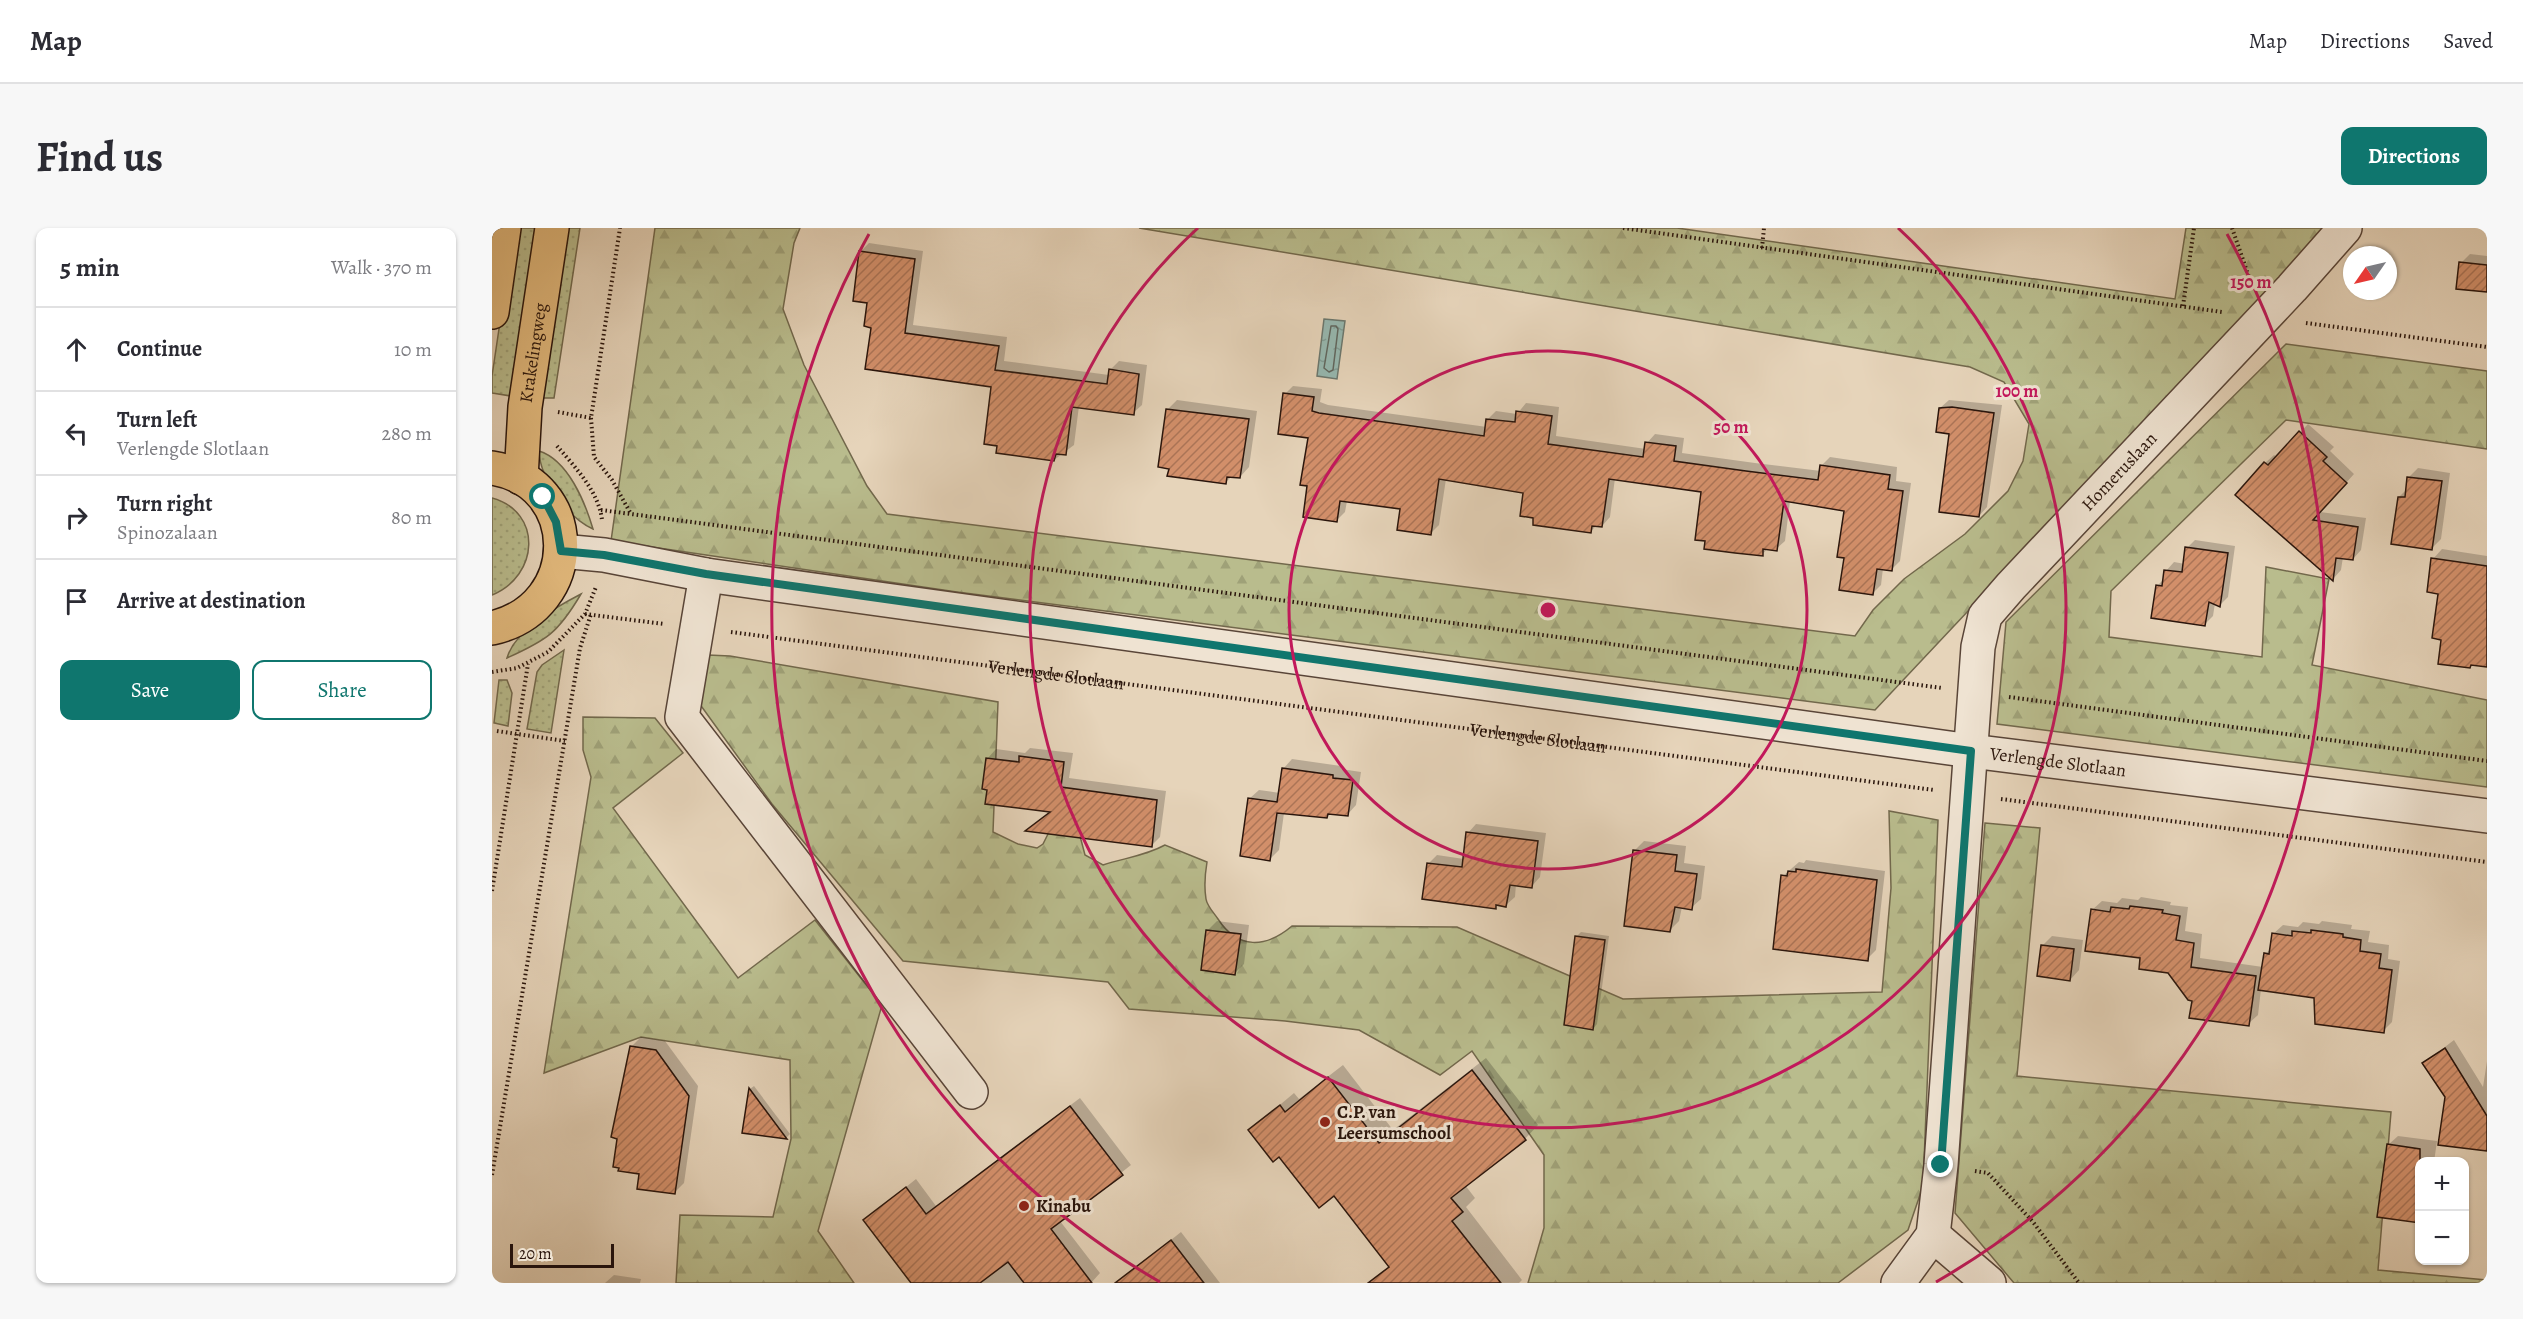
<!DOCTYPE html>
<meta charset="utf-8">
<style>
body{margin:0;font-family:Alegreya,serif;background:#f7f7f7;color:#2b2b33}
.controls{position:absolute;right:18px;bottom:18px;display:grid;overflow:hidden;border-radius:12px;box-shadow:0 2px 4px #0004}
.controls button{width:54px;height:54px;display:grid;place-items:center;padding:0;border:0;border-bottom:2px solid #e1e1e2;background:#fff;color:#2b2b33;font:30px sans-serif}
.compass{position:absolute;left:1851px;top:18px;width:54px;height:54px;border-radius:50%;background:#fff;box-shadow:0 2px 4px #0004;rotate:236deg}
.scale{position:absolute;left:18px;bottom:15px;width:104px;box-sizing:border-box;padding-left:6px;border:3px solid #2a150c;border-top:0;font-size:16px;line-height:21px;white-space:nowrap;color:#2a150c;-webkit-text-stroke:4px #efe3d2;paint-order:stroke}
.stop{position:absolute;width:18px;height:18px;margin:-14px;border:4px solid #0f766e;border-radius:50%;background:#fff}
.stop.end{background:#0f766e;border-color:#fff;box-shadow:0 2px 6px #0008}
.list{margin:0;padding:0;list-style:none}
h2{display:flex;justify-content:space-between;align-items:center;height:78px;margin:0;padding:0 24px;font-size:26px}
h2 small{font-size:20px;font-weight:400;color:#7c7c81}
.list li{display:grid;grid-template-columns:39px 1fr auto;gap:18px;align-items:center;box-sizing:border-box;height:84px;padding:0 24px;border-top:2px solid #e1e1e2}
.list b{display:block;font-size:22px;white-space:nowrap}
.list p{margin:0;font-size:20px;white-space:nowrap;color:#7c7c81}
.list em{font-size:20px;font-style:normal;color:#7c7c81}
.actions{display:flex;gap:12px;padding:18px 24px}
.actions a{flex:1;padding:14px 0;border:2px solid #0f766e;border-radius:12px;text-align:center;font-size:21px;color:#0f766e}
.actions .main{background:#0f766e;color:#fff}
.icon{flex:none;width:33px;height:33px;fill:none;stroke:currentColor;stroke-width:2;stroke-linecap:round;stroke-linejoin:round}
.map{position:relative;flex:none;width:1995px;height:1055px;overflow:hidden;border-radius:12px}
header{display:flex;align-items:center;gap:36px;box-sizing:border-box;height:84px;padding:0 30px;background:#fff;border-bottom:2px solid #e1e1e2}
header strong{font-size:28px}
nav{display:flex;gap:33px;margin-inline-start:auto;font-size:21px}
.intro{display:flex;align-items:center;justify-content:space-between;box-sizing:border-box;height:144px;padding:0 36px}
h1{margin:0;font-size:42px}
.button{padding:15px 27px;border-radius:12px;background:#0f766e;color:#fff;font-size:21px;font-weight:700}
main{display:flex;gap:36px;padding:0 36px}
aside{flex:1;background:#fff;border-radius:12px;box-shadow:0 2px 4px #0004}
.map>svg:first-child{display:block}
.grass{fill:url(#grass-dots);stroke:#72684c;stroke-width:1.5}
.forest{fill:url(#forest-firs);stroke:#72684c;stroke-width:1.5}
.water{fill:url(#water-ripples);stroke:#6b776e;stroke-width:1.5}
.shadow{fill:#0003}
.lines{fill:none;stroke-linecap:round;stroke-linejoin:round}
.shore{stroke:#60665e;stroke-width:1.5}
.building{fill:url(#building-hatch);stroke:#2a150c;stroke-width:1.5}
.minor-casing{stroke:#594538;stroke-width:36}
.major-casing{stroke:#2a150c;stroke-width:36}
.path{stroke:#2a150c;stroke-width:4;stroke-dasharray:1.5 3;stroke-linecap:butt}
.minor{stroke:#efe3d2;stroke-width:33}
.major{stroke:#e3ba7d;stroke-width:33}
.route{stroke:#0f766e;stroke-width:8}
.ring{fill:none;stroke:#c2185b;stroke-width:3}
.poi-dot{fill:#8f2418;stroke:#efe3d2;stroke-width:2}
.labels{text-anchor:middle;stroke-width:6;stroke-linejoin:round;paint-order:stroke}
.street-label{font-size:18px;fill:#2a150c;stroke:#efe3d2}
.poi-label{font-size:18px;font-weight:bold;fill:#2a150c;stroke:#efe3d2;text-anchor:start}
.centre{fill:#c2185b;stroke:#efe3d2;stroke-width:3}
.ring-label{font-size:18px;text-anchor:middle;font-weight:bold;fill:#c2185b;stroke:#efe3d2;stroke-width:6;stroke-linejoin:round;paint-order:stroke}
</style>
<header>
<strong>Map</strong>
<nav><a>Map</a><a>Directions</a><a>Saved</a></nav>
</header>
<div class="intro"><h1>Find us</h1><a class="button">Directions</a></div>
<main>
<aside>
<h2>5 min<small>Walk · 370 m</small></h2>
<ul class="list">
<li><svg class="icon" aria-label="ahead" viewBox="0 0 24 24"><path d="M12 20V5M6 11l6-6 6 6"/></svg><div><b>Continue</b></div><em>10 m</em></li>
<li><svg class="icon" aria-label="left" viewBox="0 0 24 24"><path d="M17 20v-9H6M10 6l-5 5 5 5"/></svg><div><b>Turn left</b><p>Verlengde Slotlaan</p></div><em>280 m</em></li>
<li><svg class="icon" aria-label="right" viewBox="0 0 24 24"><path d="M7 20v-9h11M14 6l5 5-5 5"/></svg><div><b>Turn right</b><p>Spinozalaan</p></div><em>80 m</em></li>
<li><svg class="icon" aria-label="arrive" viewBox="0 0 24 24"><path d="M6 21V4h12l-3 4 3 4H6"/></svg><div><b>Arrive at destination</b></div></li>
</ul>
<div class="actions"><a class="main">Save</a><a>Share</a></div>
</aside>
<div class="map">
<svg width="1995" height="1055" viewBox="0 0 1995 1055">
<defs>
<pattern id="grass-dots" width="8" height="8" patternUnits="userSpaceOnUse" patternTransform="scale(1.5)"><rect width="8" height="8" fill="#b9bc8d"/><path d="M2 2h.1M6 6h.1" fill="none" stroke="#9fa178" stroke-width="1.8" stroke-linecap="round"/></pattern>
<pattern id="forest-firs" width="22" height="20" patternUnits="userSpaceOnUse" patternTransform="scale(1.5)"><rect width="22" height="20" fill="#b9bc8d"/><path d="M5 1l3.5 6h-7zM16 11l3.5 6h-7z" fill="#9fa178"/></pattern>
<pattern id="water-ripples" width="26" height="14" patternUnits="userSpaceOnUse" patternTransform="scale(1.5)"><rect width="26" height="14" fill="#96b8b0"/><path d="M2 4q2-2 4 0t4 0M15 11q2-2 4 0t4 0" fill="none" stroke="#819d96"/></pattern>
<pattern id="building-hatch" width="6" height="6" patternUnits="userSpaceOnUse" patternTransform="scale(1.5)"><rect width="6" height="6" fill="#d28f6a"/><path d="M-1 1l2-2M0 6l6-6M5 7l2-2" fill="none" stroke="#ab7456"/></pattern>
</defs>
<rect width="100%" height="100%" fill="#e6d4ba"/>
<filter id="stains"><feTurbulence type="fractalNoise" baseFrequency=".00333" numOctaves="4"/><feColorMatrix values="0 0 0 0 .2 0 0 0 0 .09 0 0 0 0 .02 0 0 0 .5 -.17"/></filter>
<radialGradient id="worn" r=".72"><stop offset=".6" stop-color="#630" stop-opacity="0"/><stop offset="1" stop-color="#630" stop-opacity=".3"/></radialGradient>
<g class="grass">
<path d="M22 0H51L25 169 0 165V148Z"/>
<path d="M71 0H88L62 170H50Z"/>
<path d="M47 223C76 232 93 274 101 301 76 290 48 251 47 223Z"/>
<path d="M0 270C51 284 47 348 0 367Z"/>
<path d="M89 366C66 405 55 412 15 430 23 402 64 379 89 366Z"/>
<path d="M72 422 59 505 35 501 45 444 50 437Z"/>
<path d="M7 452H15L20 465 16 498 2 495Z"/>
</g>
<g class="forest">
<path d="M163 0H308L302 15 291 81 312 137 375 258 395 286 1363 408 1381 382 1412 351 1473 306 1516 263 1531 233 1537 196 1512 154 1478 139 647 0H1185L1683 71 1694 0H1836L1383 482 465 364 119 313Z"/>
<path d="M1794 116 1995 143V221L1794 192 1619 363 1617 409 1770 429 1774 339 1837 351 1820 437 1995 472V559L1505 496 1514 394Z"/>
<path d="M216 427 238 428 506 474 501 604 526 616 545 620 551 616 558 602 588 608 593 627 611 637C632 630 653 628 673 617L715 634C713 646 712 659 714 671 715 678 722 685 726 691 746 722 774 720 800 698L965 699 1131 771 1390 764 1399 660 1397 583 1446 592 1431 958 1416 1002 1346 1055H1036L1052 1000V927L980 823 948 847 867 802 793 793 637 781 616 754 411 733 280 576 207 475Z"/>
<path d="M91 489 163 490 191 525 121 580 246 750 323 692 390 777 326 1003 362 1055H184L188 987 281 989 299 911 298 832 149 809 52 845 99 549 91 522Z"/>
<path d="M1493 595 1548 600 1525 848 1899 884 1886 1042 1995 1052V1055H1522L1463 985Z"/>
</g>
<path class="water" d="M832 91 853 93 845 151 825 148Z"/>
<g class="shadow">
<path d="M377 15 431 23 421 97 515 109 512 133 617 147 618 142 627 133 655 137 650 177 641 185 587 178 582 217 562 232 501 158 380 99 368 24Z"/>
<path d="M1978 26 1995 28V63L1969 35Z"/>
<path d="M801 158 830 161 828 174 836 177 995 199 996 191 1004 183 1025 186 1034 175 1067 179 1064 208 1154 221 1155 215 1163 206 1192 210 1190 225 1263 235 1329 243V238L1338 229 1405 239 1404 253 1419 255 1408 333 1400 341 1391 340 1389 357 1381 365 1353 329 1354 281 1298 273 1293 313 1284 321 1276 320 1270 327 1211 263 1123 250 1118 289 1110 298 1105 297 1098 304 1043 289 1033 264 954 251 947 297 939 305 910 280 855 273 853 284 845 292 817 257V208L793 166Z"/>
<path d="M685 172 765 183 757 239 748 249 740 248 734 254 678 239 676 181Z"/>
<path d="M1457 172 1510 177 1495 279 1487 288 1459 204 1448 180Z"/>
<path d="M1816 196 1842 219 1838 223 1862 246 1828 284 1874 290 1869 322 1861 331 1851 329 1849 342 1841 351 1773 235 1782 227 1785 229Z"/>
<path d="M1926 240 1958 245 1949 311 1940 320 1907 269 1915 261 1917 249Z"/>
<path d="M1703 312 1743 318 1736 369 1728 377 1723 375 1721 388 1713 396 1665 358 1673 350 1674 343 1682 334 1693 336 1695 320Z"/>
<path d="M1950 321 1995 328V438L1981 436 1978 439 1951 410 1948 364 1941 331Z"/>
<path d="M538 520 581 525 577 550 674 563 668 609 659 618 536 602 559 583 497 560 495 531 504 521 533 525Z"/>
<path d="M800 531 849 538V541L869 544 864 577 855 587 838 585 834 588 792 585 787 622 778 631 757 571 767 562 788 565 791 541Z"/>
<path d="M984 596 1054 605 1048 649 1040 658 1024 656 1023 669 1014 677 1006 676 1003 679 936 636 945 627 972 631 976 605Z"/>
<path d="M1152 613 1194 618 1192 635 1213 638 1209 671 1199 680 1190 679 1187 693 1178 702 1143 622Z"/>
<path d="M1314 632 1393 643 1384 722 1375 731 1291 648 1307 634 1312 635Z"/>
<path d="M1649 669 1679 674 1678 677 1696 679 1693 703 1710 706 1708 730 1771 739 1773 726 1780 720 1781 706 1791 697 1806 699 1811 694 1827 696 1830 693 1860 697 1859 701 1878 703 1876 714 1897 717 1896 731 1908 733 1900 794 1891 803 1824 769 1769 761 1766 787 1756 796 1701 772 1677 743 1650 729 1600 682 1610 673 1625 675 1630 670 1646 672Z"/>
<path d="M725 693 757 697 752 736 743 745 716 702Z"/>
<path d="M1089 704 1117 708 1105 796 1101 801 1084 709Z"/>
<path d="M1560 708 1591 712 1587 742 1578 752 1551 717Z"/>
<path d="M149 809 173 813 206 858 192 955 182 965 149 945 140 818Z"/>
<path d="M1962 812 1991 859 1995 833V922L1954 869 1932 835Z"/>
<path d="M994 830 1046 897 1033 911 973 957 983 970 974 979 1030 1052 1027 1055H899L891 1045 898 1038 842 966 787 927 758 902 802 865 807 871 851 837 901 902Z"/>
<path d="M262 858 298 906 294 910 252 904 258 861Z"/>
<path d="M588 870 639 937 568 993 608 1045 599 1055H421L373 992 424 951 444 978Z"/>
<path d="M1906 908 1945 913 1942 934H1928L1896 917Z"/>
<path d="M689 1004 728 1055H641L635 1047Z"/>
<path d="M122 1047 149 1051 148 1055H113Z"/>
</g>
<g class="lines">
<path class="shore" d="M839 98H844L846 101 841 142 837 144 832 140Z"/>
</g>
<g class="building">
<path d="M367 23 423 31 413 105 507 118 503 142 615 156 617 141 647 146 642 187 580 179 574 227 564 226 562 233 504 225 505 218 492 216 499 159 373 141 379 100 372 98 375 75 361 73Z"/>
<path d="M1967 34 1995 37V64L1964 61Z"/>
<path d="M791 165 822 169 820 183 827 185 992 208 994 191 1023 194 1024 183 1060 188 1056 216 1151 229 1153 214 1184 218 1182 233 1254 243 1326 252 1328 237 1398 247 1396 261 1411 263 1400 343 1385 341 1381 367 1347 362 1352 330 1345 329 1352 283 1292 273 1285 323 1271 321V328L1243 325 1212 321 1213 313 1203 312 1209 264 1117 251 1110 299 1100 298 1099 305 1041 297V290L1028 288 1031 265 947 251 939 307 905 302 908 281 848 273 845 294 811 289 815 258 808 257 816 210 786 206Z"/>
<path d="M1460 179 1502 185 1487 289 1447 284 1457 206 1444 204 1447 180Z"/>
<path d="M674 181 757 191 748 250 735 249 734 256 675 248 677 241 666 239Z"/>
<path d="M1807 203 1835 229 1831 233 1855 255 1821 292 1866 299 1861 332 1844 330 1841 353 1743 267 1772 234 1776 237Z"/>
<path d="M1915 249 1950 253 1940 322 1899 316 1906 269H1913Z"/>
<path d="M1693 319 1736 325 1728 379 1717 374 1713 398 1659 390 1664 357 1670 358 1672 342 1690 344Z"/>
<path d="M1939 330 1995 338V439L1979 437 1978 440 1946 436 1949 412 1940 410 1946 366 1935 364Z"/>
<path d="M527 528 572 534 569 559 665 572 660 619 533 603 558 584 493 576 495 562 490 561 494 530 527 534Z"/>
<path d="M790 540 841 547V550L861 552 856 588 836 586 835 590 785 585 778 633 748 628 756 570 785 574Z"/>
<path d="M974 604 1046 613 1040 660 1018 657 1014 679 1004 677V681L930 671 935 635 970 639Z"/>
<path d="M1141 622 1185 627 1183 643 1205 646 1200 682 1183 679 1178 704 1132 698Z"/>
<path d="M1304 641 1385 652 1376 733 1281 721 1289 647 1295 648 1296 643 1304 644Z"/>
<path d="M1638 678 1671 682 1670 685 1688 688 1684 712 1702 715 1699 739 1764 748 1757 798 1697 790 1700 773 1696 772 1676 745 1647 741 1648 730 1593 723 1599 681 1618 684 1619 679 1637 681Z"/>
<path d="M714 702 749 706 743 747 709 742Z"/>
<path d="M1819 702 1851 706V709L1869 712 1868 723 1889 726 1887 740 1900 742 1892 805 1823 796 1822 770 1766 762 1772 725 1777 726 1780 705 1800 708V703L1819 705Z"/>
<path d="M1083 708 1113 712 1101 802 1072 797Z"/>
<path d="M1549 717 1582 721 1578 753 1545 748Z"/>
<path d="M138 818 164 822 197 868 183 966 145 961 147 946 126 943 127 940 121 939 125 911 119 909Z"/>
<path d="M1953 820 1995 888V923L1946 917 1953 869 1930 835Z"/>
<path d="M980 842 1034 912 959 970 971 984 960 993 1009 1055H876L897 1039 842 968 827 980 787 929 781 934 756 902 788 877 793 884 836 849 887 915Z"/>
<path d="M257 860 295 911 250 905Z"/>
<path d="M578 878 631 947 559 1001 600 1055H532L516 1034 488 1055H419L371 992 414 959 434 986Z"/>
<path d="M1895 916 1928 921V995L1885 989Z"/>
<path d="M679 1012 712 1055H623Z"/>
</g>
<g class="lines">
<defs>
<g id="minor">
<path id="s2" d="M69 323 112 327 214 347 1479 523 1995 588"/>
<path d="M214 347 190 489 479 864"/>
<path d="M1441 1007 1497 1055"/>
<path id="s3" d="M1406 1055 1441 1007 1449 937 1486 419 1493 388 1519 358 1800 60 1853 0"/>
</g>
<g id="major">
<path d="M0 84 12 0"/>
<path d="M0 240C91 254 92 379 0 400"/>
<path id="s4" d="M29 250 33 179 60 0"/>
</g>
</defs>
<use href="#minor" class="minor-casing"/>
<use href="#major" class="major-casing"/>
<g class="path">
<path d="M1131 0 1730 84"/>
<path d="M1740 0 1759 55"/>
<path d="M1270 20 1272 0"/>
<path d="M1691 78 1702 0"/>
<path d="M1814 95 1995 119"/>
<path d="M66 184 99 190 128 0"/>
<path d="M99 190 102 229 120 252 139 286"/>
<path d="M65 218C83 239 107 264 110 292"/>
<path d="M109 282 1450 460"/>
<path d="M93 386 172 396"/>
<path id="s1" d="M239 404 1442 562"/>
<path d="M0 444 25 440 56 424 93 386 104 359"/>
<path d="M1517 469 1995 533"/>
<path d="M5 503 73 513"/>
<path d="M1509 571 1995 634"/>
<path d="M0 663 36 436"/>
<path d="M1483 943 1496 945 1541 994 1587 1055"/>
<path d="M0 947 88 420 99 386"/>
</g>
<use href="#minor" class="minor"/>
<use href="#major" class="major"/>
</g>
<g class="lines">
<path class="route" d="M51 269 64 294 69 323 112 327 214 346 1479 523 1449 937"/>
</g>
<g class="ring">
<circle cx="1056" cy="382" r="259"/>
<path d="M1406 0A518 518 0 1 1 706 0"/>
<path d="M668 1054A776 776 0 0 1 377 6M1735 6A776 776 0 0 1 1444 1054"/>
</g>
<g class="poi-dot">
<circle cx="833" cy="894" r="6"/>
<circle cx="532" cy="978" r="6"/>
</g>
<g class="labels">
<g class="street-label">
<text dy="6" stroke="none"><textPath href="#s4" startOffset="126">Krakelingweg</textPath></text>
<text dy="6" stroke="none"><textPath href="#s3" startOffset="878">Homeruslaan</textPath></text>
<text dy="6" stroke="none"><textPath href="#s1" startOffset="328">Verlengde Slotlaan</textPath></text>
<text dy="6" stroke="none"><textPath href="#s1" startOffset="814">Verlengde Slotlaan</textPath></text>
<text dy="6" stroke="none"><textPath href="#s2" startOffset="1512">Verlengde Slotlaan</textPath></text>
</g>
<g class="poi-label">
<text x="845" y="890">C.P. van<tspan x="845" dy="21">Leersumschool</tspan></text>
<text x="544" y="984">Kinabu</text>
</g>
</g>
<circle cx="1056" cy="382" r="9" class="centre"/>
<g class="ring-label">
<text x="1759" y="60">150 m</text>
<text x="1525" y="169">100 m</text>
<text x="1239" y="205">50 m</text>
</g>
<rect width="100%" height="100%" filter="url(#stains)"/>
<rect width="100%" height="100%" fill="url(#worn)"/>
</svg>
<div class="controls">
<button>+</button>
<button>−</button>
</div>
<svg class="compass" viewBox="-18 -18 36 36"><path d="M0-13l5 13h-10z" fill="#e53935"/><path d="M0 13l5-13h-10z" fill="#7c7c81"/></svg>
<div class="scale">20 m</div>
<div class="stop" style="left:51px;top:269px"></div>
<div class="stop end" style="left:1449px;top:937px"></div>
</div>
</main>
